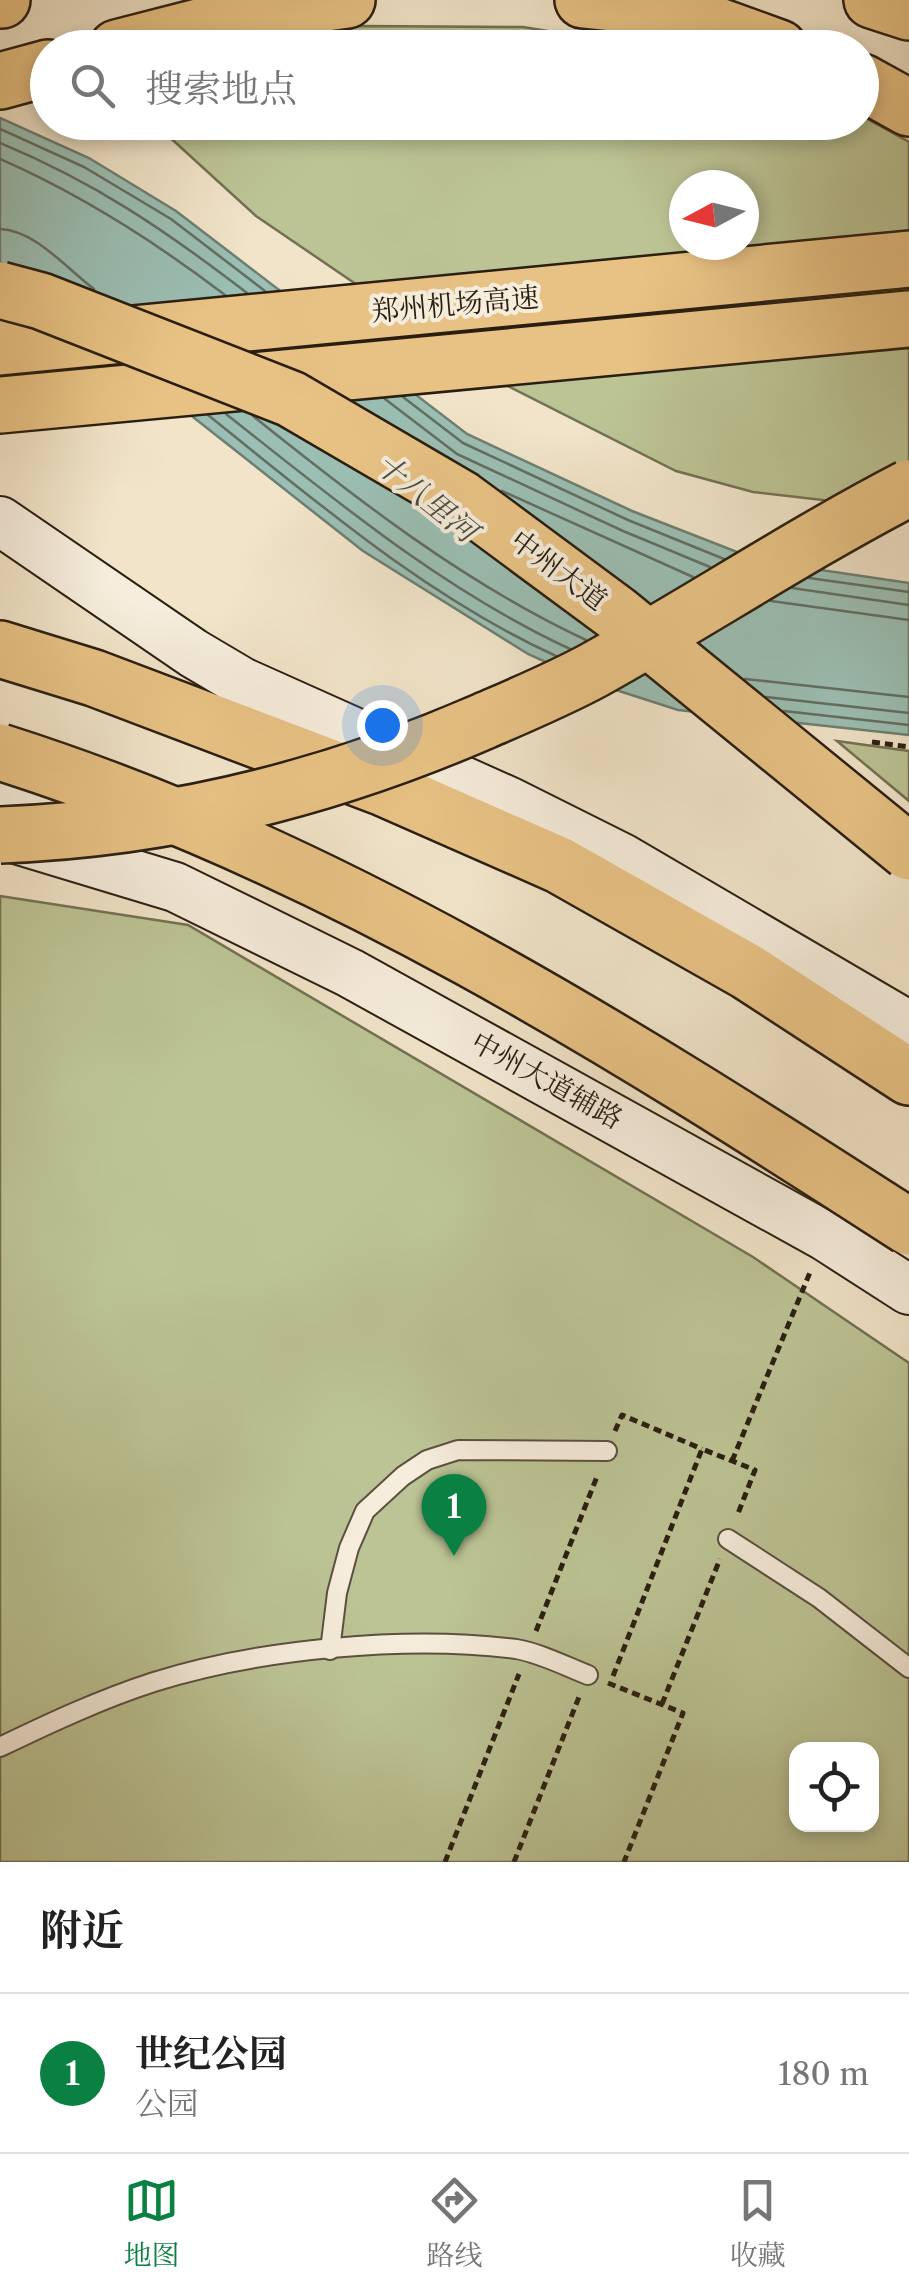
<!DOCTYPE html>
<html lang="zh">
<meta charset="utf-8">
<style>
body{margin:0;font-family:"Libre Caslon Text","Noto Serif SC",serif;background:#f2f2f2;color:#222}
.controls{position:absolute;right:30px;bottom:30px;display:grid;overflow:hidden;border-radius:20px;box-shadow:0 5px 15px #0003}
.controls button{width:90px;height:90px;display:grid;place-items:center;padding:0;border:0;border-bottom:2px solid #e0e0e0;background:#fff;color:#222;font:50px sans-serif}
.compass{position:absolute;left:669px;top:170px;width:90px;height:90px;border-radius:50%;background:#fff;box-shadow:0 5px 15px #0003;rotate:263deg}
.you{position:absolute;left:382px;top:725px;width:35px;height:35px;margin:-25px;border:8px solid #fff;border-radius:50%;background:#1a73e8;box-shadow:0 0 0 15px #1a73e833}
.badge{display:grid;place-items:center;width:65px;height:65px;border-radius:50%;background:#0b8043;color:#fff;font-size:32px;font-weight:700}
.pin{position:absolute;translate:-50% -82px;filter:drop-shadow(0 2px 5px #0008)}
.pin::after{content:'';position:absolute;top:52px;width:35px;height:30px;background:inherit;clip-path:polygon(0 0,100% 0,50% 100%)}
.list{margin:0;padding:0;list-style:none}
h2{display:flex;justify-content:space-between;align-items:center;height:130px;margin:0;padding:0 40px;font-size:42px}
h2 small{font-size:32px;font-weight:400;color:#767676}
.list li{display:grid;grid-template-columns:65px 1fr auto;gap:30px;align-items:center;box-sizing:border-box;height:160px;padding:0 40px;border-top:2px solid #e0e0e0}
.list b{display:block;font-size:38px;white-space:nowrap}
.list p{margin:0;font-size:32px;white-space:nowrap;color:#767676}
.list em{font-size:32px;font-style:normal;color:#767676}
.icon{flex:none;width:55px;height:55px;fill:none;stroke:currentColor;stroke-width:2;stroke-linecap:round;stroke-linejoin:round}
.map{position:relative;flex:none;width:909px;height:1862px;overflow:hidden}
.search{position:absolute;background:#fff;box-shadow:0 5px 15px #0003;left:30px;right:30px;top:30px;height:110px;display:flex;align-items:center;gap:25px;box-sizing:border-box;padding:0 35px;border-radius:55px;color:#767676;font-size:38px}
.sheet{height:290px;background:#fff}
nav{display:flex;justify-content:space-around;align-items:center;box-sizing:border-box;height:140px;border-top:2px solid #e0e0e0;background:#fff;font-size:28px;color:#767676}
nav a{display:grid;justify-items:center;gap:5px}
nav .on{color:#0b8043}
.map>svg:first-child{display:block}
.green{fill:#bcc495;stroke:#727153;stroke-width:2.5;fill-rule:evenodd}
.water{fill:#9bbfb4;stroke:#6d7f73;stroke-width:2.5}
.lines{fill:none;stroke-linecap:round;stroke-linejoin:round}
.shore{stroke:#626e62;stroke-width:2.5}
.lane-casing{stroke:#5b503f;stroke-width:22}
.secondary-casing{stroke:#291e11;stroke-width:52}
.primary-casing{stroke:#291e11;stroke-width:60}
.highway-casing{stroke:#291e11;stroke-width:60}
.path{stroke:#291e11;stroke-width:5;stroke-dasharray:8 5;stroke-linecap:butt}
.lane{stroke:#f6eddc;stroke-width:18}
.secondary{stroke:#f6eddc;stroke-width:48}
.primary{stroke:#e8c284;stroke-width:55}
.highway{stroke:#e8c284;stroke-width:55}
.highway-bridge-casing{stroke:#291e11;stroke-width:60;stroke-linecap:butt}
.highway-bridge{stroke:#e8c284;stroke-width:55}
.labels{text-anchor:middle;stroke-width:8;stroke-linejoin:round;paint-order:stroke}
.street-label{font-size:28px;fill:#291e11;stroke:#f6eddc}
.water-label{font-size:30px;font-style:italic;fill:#4b4e42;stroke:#f6eddc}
</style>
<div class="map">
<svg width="909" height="1862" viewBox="0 0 909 1862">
<rect width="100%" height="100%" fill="#f1e4c9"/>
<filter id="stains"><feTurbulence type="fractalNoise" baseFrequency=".002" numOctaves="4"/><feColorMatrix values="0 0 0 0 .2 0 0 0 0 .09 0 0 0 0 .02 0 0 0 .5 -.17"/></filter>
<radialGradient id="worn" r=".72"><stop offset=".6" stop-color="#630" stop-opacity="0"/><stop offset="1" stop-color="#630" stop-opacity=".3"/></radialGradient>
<g class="green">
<path d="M361 26 523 27 646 47H245Z"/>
<path d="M862 116 909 142V510L753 492 676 471 498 381 256 216 154 123 862 122ZM684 185H744V245H684Z"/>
<path d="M837 741 909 751V801Z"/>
<path d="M0 896 188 925 753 1257 909 1363V1862H0ZM796 1750H872V1824H796Z"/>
</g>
<path class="water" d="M0 118 89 158 176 211 467 434 632 511 760 561 909 583V735L678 710 585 680 528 654 363 551 0 265Z"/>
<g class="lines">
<g class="shore">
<path d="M0 129 84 167 171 219 265 291"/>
<path d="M0 143C96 183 165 230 247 293"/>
<path d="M0 159C82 195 154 241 225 295"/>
<path d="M0 229C35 230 67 269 94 289"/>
<path d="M403 397 463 443 628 520 724 559"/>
<path d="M385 399 457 454 623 531 710 567"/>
<path d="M226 414C335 500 443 590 570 649"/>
<path d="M208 415C318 503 427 597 556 656"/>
<path d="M253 416C358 500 464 583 586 640"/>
<path d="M502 491 693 577"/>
<path d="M809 578 909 592"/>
<path d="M792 588 909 605"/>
<path d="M771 601 909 620"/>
<path d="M745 679 909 697"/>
<path d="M766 697 909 713"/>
<path d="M784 711 909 725"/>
</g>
<defs>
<g id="lane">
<path d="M728 1539 819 1598 909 1668"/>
<path d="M330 1650 337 1593 349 1548 365 1511 403 1476 427 1460 458 1450 607 1451"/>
<path d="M0 1747C50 1723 101 1699 154 1682 258 1649 408 1635 516 1649 540 1653 565 1666 588 1675"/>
</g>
<g id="secondary">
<path d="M0 521 193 653 242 682 510 802 622 858 909 1026"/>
<path d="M0 789 92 814 112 831"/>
<path d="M13 838 175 887 350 973 825 1236 909 1290"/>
</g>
<g id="primary">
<path d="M583 0 641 6 696 18 779 48"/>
<path d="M117 48 249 14 347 0"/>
<path d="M0 81 48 68"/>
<path d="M862 82 909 108"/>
<path d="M0 649 94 678 384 788 559 865 748 972 909 1077"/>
</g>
<g id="highway">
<path d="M0 0H2"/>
<path d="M872 0 909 12"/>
<path d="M0 347 909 259"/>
<path d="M0 405 909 319"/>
</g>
</defs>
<use href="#lane" class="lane-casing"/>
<use href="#secondary" class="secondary-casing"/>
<use href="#primary" class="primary-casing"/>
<use href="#highway" class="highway-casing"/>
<g class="path">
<path d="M872 742 909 747"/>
<path d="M615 1431 622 1415 702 1449"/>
<path d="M732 1461 811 1270"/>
<path d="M536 1631 598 1474"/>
<path d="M613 1676 702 1449 755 1470 737 1516"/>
<path d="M608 1683 683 1713 624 1862"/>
<path d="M662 1704 720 1559"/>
<path d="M445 1862 519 1674"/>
<path d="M514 1862 579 1697"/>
</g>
<use href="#lane" class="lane"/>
<use href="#secondary" class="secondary"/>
<use href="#primary" class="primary"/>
<use href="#highway" class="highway"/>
<defs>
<g id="highway-bridge">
<path d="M0 290 41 301 291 399 462 499 616 613 909 852"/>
<path d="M0 752C329 856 621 1041 909 1227"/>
<path d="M0 835C169 829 330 788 484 721 521 705 559 689 594 670 700 611 801 544 909 488"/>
</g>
</defs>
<use href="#highway-bridge" class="highway-bridge-casing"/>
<use href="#highway-bridge" class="highway-bridge"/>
</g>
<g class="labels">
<g class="street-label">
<text transform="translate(455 304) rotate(-5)" y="10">郑州机场高速</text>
<text transform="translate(559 570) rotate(37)" y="10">中州大道</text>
<text transform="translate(547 1080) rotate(29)" y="10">中州大道辅路</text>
</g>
<g class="water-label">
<text transform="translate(426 498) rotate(39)" y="10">十八里河</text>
</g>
</g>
<rect width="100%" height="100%" filter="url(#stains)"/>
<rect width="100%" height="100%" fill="url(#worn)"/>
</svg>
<div class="controls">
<button><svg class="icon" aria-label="locate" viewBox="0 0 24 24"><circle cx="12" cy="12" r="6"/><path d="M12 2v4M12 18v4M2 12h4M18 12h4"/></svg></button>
</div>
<svg class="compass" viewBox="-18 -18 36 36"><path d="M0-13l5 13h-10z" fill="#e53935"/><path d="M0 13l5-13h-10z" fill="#767676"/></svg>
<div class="you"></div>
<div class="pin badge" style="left:454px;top:1556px">1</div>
<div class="search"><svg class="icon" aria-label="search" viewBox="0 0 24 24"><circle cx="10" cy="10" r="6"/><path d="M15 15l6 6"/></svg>搜索地点</div>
</div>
<section class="sheet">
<h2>附近<small></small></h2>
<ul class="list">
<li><span class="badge">1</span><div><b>世纪公园</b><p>公园</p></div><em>180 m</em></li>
</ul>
</section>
<nav>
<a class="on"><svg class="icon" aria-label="map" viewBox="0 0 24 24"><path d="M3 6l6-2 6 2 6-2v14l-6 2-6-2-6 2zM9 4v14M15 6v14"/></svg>地图</a>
<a><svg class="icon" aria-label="directions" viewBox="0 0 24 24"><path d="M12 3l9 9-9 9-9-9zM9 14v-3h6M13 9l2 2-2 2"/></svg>路线</a>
<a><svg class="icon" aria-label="saved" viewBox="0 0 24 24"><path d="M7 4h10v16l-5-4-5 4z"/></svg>收藏</a>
</nav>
